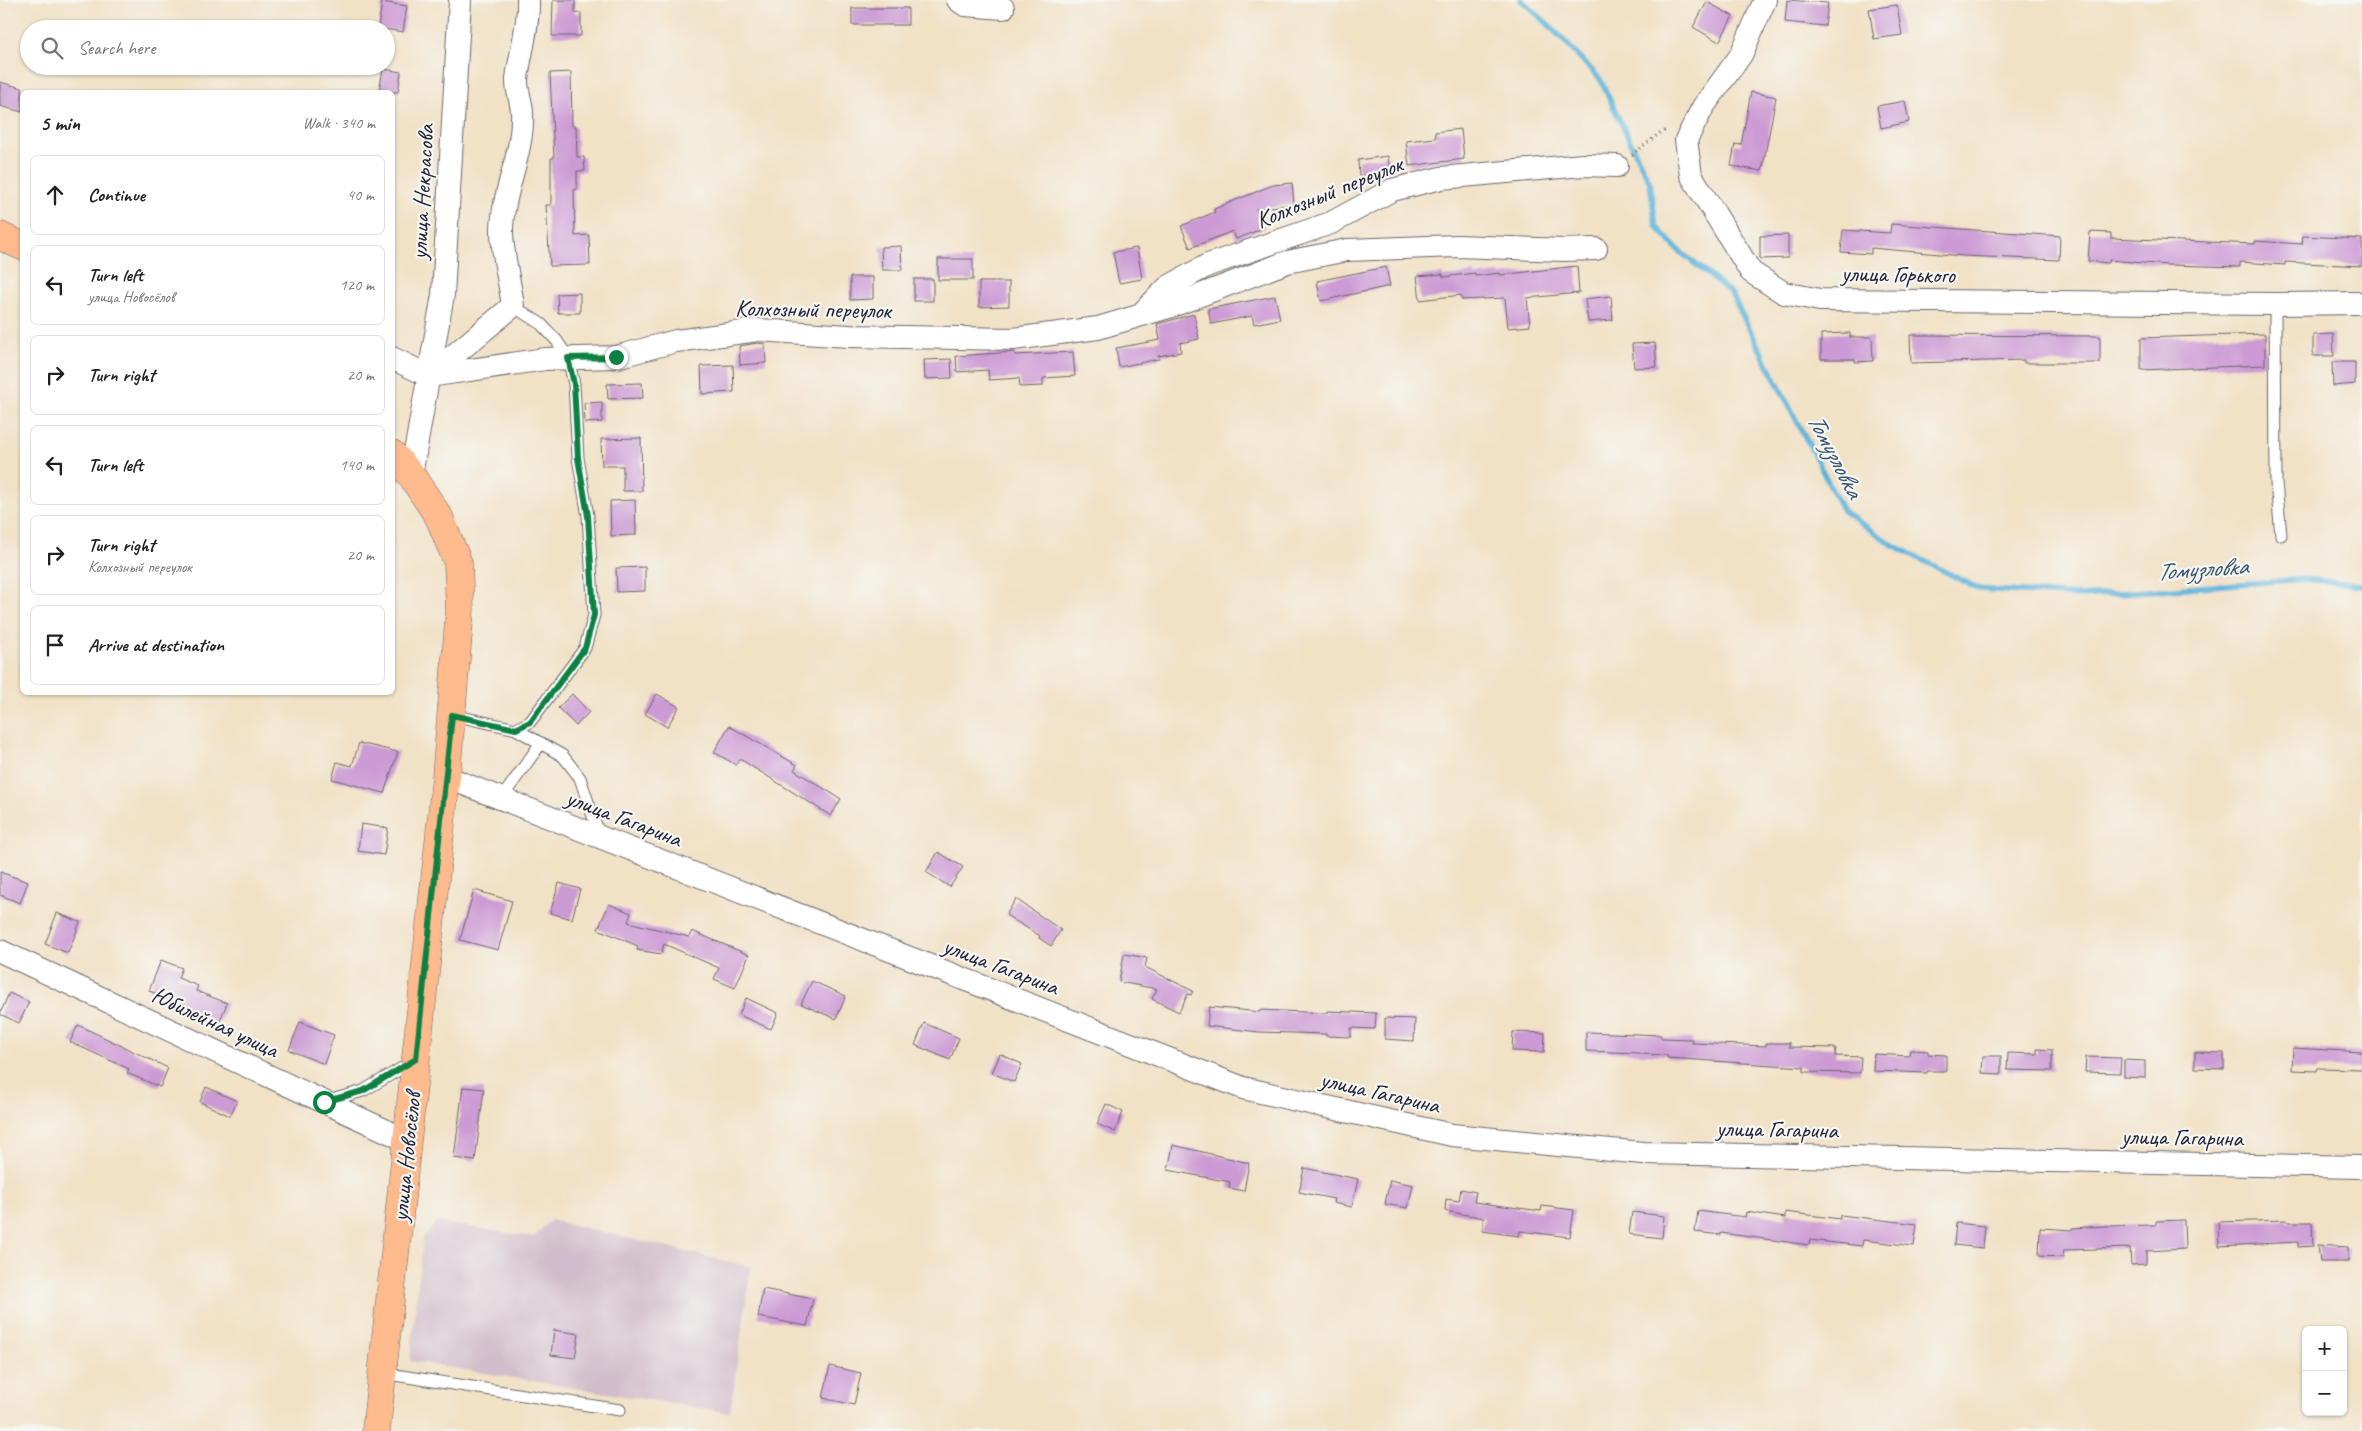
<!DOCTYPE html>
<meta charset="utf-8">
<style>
body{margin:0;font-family:Caveat,sans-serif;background:#f6f6f6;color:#202124}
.controls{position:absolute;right:15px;bottom:15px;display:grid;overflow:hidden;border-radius:8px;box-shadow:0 1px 4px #0004}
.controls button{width:45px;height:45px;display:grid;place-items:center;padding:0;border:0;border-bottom:1px solid #e0e0e0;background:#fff;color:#202124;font:25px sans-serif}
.stop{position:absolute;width:15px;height:15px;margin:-11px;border:4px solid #0b8043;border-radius:50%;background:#fff}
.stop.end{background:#0b8043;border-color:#fff;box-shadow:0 1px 5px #0008}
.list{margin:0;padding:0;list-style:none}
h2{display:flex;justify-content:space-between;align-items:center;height:65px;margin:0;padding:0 20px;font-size:21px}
h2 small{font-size:16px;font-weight:400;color:#757577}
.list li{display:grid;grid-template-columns:32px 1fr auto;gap:15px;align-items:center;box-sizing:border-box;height:80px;margin:0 10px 10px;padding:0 10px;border:1px solid #e0e0e0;border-radius:8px}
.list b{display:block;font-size:19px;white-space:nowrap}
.list p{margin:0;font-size:16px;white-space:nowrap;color:#757577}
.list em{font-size:16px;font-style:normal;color:#757577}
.icon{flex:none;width:28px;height:28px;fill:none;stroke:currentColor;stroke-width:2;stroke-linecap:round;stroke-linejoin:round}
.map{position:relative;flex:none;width:2362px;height:1431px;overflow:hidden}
.search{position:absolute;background:#fff;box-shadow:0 1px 4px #0004;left:20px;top:20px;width:375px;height:55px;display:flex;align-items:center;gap:12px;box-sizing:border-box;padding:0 18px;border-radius:28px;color:#757577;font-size:19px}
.panel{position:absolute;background:#fff;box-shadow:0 1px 4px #0004;left:20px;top:90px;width:375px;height:605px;border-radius:8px}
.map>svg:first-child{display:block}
.industrial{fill:#d1bdcb}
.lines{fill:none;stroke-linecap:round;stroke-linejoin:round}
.stream{stroke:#5cb2d9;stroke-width:5.5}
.building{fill:#cc9ad4}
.lane-casing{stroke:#6a656b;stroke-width:13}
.street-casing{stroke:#6a656b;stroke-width:24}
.primary-casing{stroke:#6a656b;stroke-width:29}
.path{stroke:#6a656b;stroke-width:3;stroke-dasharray:1 4;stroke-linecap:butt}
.lane{stroke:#fff;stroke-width:11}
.street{stroke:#fff;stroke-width:22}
.primary{stroke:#fcba8d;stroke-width:28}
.route{stroke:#0b8043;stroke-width:6}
.labels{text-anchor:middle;stroke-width:4.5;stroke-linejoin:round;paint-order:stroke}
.street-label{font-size:24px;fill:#22223b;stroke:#f6f6f2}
.water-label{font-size:25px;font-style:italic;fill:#365472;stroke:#f6f6f2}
</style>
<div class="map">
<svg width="2362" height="1431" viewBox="0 0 2362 1431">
<rect width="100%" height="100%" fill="#f6f6f2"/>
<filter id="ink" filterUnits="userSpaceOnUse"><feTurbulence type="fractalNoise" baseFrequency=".02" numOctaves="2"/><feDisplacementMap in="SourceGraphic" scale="10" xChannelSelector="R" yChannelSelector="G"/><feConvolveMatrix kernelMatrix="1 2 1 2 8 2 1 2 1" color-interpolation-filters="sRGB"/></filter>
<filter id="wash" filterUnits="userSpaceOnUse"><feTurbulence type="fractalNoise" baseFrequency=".0096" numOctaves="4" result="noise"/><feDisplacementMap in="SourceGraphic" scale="20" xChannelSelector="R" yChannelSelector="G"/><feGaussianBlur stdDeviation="1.12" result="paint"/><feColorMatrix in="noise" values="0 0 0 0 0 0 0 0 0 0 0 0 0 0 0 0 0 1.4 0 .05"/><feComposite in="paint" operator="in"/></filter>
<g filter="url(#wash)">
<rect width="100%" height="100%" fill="#f1e1c5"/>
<path class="industrial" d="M551 1220 751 1267 730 1413 410 1361 423 1239 436 1222 534 1237Z"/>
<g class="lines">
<path class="stream" d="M1521 0 1548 24 1600 79 1650 183 1656 226 1677 249 1731 293 1843 511 1893 545 1979 589 2081 596 2304 579 2362 585"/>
</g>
<g id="blocks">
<g class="building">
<path d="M553 0H575V13H581V36H552Z"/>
<path d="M1787 0 1828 3 1825 26 1785 22Z"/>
<path d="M382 2 407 6 403 32 378 28Z"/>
<path d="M1707 2 1733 16 1719 42 1693 27Z"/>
<path d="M1897 5 1902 35 1874 39 1869 9Z"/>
<rect x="852" y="8" width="56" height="17"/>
<path d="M383 69 401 72 398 92H379Z"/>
<path d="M571 72 572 126H576L577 157H584L585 171H577V189L574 190 575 236 589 235 590 265 550 266 546 205H551V158H554L550 73Z"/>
<path d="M0 82 22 88V112L0 106Z"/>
<path d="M1751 92 1776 97 1762 171 1731 166 1735 144 1741 145Z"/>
<path d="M1905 101 1909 122 1881 128 1877 106Z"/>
<path d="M1461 129 1464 159 1409 166 1406 141 1436 138 1435 132Z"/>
<path d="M1388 156 1390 173 1359 176 1358 160Z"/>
<path d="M1292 183 1294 204 1256 209 1264 228 1236 239 1233 231 1190 248 1181 226 1215 212 1214 209 1273 185Z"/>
<path d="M1891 224 2060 236 2059 260 1963 256 1871 248V254L1841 252 1843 230 1890 233Z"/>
<path d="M2090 232 2111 233V238L2255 244V241L2302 244 2303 236 2362 239V266L2285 262V265L2240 262V267L2167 265 2109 260V263L2088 261Z"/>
<path d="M1788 235V258L1760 259V236Z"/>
<path d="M901 246 902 270H882L881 247Z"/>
<path d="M1137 248 1142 279 1119 283 1113 252Z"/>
<rect x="938" y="259" width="35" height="21"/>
<path d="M1577 266 1579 293 1527 298 1530 326 1508 328 1505 298 1462 300 1461 295 1420 300 1417 276 1443 274V277L1475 273V276L1500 273V275Z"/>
<path d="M1386 267 1390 286 1321 301 1317 281Z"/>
<path d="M850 277H873V299L850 300Z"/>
<rect x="914" y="279" width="19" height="22"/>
<path d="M979 282H1009V306L979 307Z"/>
<path d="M580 293V313H558L557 294Z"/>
<path d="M1275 296 1280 319 1254 324 1252 316 1211 324 1208 309Z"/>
<path d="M1611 296 1613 320 1588 322 1585 299Z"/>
<path d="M1194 314 1199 339 1180 343 1181 352 1158 356 1159 359 1119 367 1116 348 1160 340 1157 324Z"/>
<path d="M1850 333V337H1872L1873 361 1855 362V359H1821V334Z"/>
<path d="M2265 334V365L2141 370V338Z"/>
<path d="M2333 334 2334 356H2313V335Z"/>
<path d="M1910 335 2100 336V363H2024V360L1911 363Z"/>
<path d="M758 343 765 344 766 363 740 365 739 346Z"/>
<path d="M1655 343 1657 367 1634 368 1632 344Z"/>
<path d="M1015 352V355L1073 352 1075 376 1043 378V386L1020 387 1019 378 989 380 988 370 957 372 956 356Z"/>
<path d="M951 359 952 378 925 379 924 360Z"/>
<path d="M2332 362H2355V384L2333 386Z"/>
<path d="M733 365 734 392 702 394 701 366Z"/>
<path d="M642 383 643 398 608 399 607 384Z"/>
<path d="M602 402V422L585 423 584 403Z"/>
<path d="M641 438 642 491H623V466H602L601 439Z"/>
<path d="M635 500 636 535 611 536 610 501Z"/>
<path d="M645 567V591L617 592 616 568Z"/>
<path d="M572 694 589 712 576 726 558 708Z"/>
<path d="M657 694 679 707 667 727 645 714Z"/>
<path d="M729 726 797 765 794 770 841 799 831 816 740 759 736 765 714 752Z"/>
<path d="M359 743 398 752 384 793 332 779 337 762 352 766Z"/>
<path d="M361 824 388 828 384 855 358 851Z"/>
<path d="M938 852 963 867 950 887 926 872Z"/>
<path d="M0 872 28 882 20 903 0 895Z"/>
<path d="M559 883 580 889 572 919 550 913Z"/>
<path d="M474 890 512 901 498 950 460 940Z"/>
<path d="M1016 899 1061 930 1051 946 1039 938 1040 936 1006 915Z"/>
<path d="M609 904 631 913 628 922 689 937 692 931 749 955 735 988 714 979 719 968 664 944 661 954 637 950 638 946 598 929Z"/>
<path d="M57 913 80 922 68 953 45 944Z"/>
<path d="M1124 954 1147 958 1145 967 1193 991 1191 995 1188 994 1179 1012 1152 999 1157 989 1119 982Z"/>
<path d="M161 960 182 968 178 978 198 986 196 991 227 1003 219 1023 176 1004 177 1001 149 991Z"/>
<path d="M812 981 846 996 836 1019 801 1004Z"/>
<path d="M9 993 29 1002 19 1023 0 1014Z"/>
<path d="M746 998 778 1013 771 1029 739 1015Z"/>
<path d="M1209 1007 1260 1012V1010L1327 1013V1011L1376 1013 1375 1029 1351 1028V1037L1326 1036V1034L1259 1032 1207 1026Z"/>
<path d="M1385 1018 1415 1019 1414 1041 1385 1039Z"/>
<path d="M300 1022 334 1035 324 1064 289 1050Z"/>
<path d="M924 1023 959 1038 950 1060 915 1045Z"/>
<path d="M78 1025 168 1068 160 1087 127 1073 129 1069 70 1042Z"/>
<path d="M1513 1032 1545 1033 1544 1052 1512 1051Z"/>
<path d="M1586 1032 1661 1035V1038L1692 1039V1043L1766 1046V1043H1790L1789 1047 1836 1048 1835 1056 1861 1057 1860 1073 1804 1072V1067L1667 1058V1055L1639 1054V1053L1586 1051Z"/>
<path d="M2293 1048 2362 1052V1069L2318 1068 2317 1071 2292 1070Z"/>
<path d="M2037 1049 2052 1050V1071L2007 1070 2008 1053 2037 1054Z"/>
<path d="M1910 1050 1928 1051V1054L1946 1055V1071H1927V1073L1873 1071 1874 1054 1909 1056Z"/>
<path d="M2195 1052 2224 1053V1069L2195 1068Z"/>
<path d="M1000 1054 1022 1064 1014 1082 992 1073Z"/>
<path d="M1983 1056H2001V1074L1982 1073Z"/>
<path d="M2086 1057 2121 1058 2120 1073 2085 1072Z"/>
<path d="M2124 1060 2145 1061V1078L2124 1077Z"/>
<path d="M206 1087 237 1101 230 1116 200 1102Z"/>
<path d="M463 1087 484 1089 475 1161 454 1158Z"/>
<path d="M1106 1104 1123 1112 1115 1132 1097 1124Z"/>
<path d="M1173 1145 1249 1163 1244 1191 1229 1188 1230 1182 1168 1170Z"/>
<path d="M1304 1168 1358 1179 1352 1207 1333 1203 1334 1199 1299 1192Z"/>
<path d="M1390 1180 1413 1185 1408 1208 1385 1204Z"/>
<path d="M1461 1189 1476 1192 1474 1202 1541 1211 1542 1206 1574 1210 1570 1237 1520 1231 1519 1236 1482 1231 1484 1218 1445 1211 1446 1199 1459 1201Z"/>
<path d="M1698 1211 1745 1217 1746 1212 1785 1218V1212L1840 1219V1215L1917 1224 1914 1246 1863 1240 1862 1246 1810 1240 1809 1245 1721 1233V1235L1695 1232Z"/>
<path d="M1632 1212 1664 1216 1662 1238 1629 1234Z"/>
<path d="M2184 1220 2185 1249 2146 1251V1264L2131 1265 2130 1248 2064 1250 2063 1257 2039 1256 2040 1228 2072 1230V1228L2105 1226 2156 1225V1221Z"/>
<path d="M2287 1220 2288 1222H2312L2313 1246 2298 1247V1242L2219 1246 2218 1222Z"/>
<path d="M1956 1223 1985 1226 1983 1248 1954 1245Z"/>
<path d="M2318 1245 2348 1247V1262H2320Z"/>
<path d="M763 1289 813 1299 807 1326 758 1317Z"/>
<path d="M554 1330 579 1334 575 1358 551 1355Z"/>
<path d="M830 1366 861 1373 854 1405 823 1398Z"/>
</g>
</g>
</g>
<g filter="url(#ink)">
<use href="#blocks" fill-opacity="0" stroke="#6a656b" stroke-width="1"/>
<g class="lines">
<defs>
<g id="lane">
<path d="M2275 304 2276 483 2281 535"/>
<path d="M452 715 516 729 530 722 585 648 594 615 588 516 578 458 574 384 568 358 557 341 541 324 513 306"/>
<path d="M516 729 563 756 580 778 600 837"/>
<path d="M501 799 541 743"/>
<path d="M328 1101 363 1091 412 1062"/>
<path d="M382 1373 620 1410"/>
</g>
<g id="street">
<path d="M958 0 965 5 1003 8"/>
<path d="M1765 0 1741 55 1703 107 1686 140 1691 175 1751 272 1784 293 1820 300 2275 304 2362 303"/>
<path d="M1141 314 1168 287 1208 265 1331 223 1392 190 1441 178 1583 165 1617 166"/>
<path d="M392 358 429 376"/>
<path d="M430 375 513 306C510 283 503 258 502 234 501 193 524 154 522 113 522 101 516 91 517 79 520 53 529 27 528 0"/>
<path d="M429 376 545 359 616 357 676 341 758 330 849 336 1013 339 1098 328 1172 306 1287 262 1347 250 1457 246 1563 250 1596 249"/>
<path d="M411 475 443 295 460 0"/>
<path d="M446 777 1243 1088 1452 1135 1643 1153 2362 1167"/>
<path d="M0 951 408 1141"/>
</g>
<g id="primary">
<path d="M0 236 22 246"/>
<path d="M376 1431 446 777 460 610 458 563 439 517 411 475 392 454"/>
</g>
</defs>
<use href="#lane" class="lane-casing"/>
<use href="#street" class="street-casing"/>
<use href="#primary" class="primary-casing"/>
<path class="path" d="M1632 155 1661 132 1668 130"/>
<use href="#lane" class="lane"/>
<use href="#street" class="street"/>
<use href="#primary" class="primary"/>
</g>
</g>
<g class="lines" filter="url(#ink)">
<path class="route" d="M324 1102 363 1091 416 1059 452 715 516 729 530 722 585 648 594 615 588 516 578 458 574 384 568 358 616 357"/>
</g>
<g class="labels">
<g class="street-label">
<text transform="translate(422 192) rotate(-87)" y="8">улица Некрасова</text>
<text transform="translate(1329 192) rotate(-22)" y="8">Колхозный переулок</text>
<text transform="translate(1898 274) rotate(1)" y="8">улица Горького</text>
<text transform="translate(813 309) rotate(1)" y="8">Колхозный переулок</text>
<text transform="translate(624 818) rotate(21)" y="8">улица Гагарина</text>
<text transform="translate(1001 966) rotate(21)" y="8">улица Гагарина</text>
<text transform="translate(215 1022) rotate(25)" y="8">Юбилейная улица</text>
<text transform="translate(1380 1092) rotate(13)" y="8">улица Гагарина</text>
<text transform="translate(1777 1129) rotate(1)" y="8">улица Гагарина</text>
<text transform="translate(2182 1137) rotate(1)" y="8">улица Гагарина</text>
<text transform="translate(406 1157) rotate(-84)" y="8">улица Новосёлов</text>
</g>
<g class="water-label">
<text transform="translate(1836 455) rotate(62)" y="9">Томузловка</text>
<text transform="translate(2202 568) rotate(-4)" y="9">Томузловка</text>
</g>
</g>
</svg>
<div class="controls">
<button>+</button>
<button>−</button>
</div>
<div class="stop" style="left:324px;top:1102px"></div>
<div class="stop end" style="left:616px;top:357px"></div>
<div class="search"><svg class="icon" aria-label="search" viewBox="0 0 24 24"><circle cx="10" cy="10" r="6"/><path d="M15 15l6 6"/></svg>Search here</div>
<section class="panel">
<h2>5 min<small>Walk · 340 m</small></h2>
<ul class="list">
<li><svg class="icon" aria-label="ahead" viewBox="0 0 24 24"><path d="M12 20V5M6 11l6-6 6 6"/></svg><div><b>Continue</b></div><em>40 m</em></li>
<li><svg class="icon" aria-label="left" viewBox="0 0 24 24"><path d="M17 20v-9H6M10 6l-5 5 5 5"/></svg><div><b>Turn left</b><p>улица Новосёлов</p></div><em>120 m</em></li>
<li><svg class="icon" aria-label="right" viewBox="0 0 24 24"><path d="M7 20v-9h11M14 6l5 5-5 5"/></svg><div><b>Turn right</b></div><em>20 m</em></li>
<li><svg class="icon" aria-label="left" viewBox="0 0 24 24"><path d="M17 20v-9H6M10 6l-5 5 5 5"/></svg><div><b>Turn left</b></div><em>140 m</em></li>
<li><svg class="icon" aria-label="right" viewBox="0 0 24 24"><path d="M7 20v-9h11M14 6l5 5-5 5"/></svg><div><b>Turn right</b><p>Колхозный переулок</p></div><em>20 m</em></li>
<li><svg class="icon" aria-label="arrive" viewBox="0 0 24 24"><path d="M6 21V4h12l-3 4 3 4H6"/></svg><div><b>Arrive at destination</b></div></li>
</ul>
</section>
</div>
